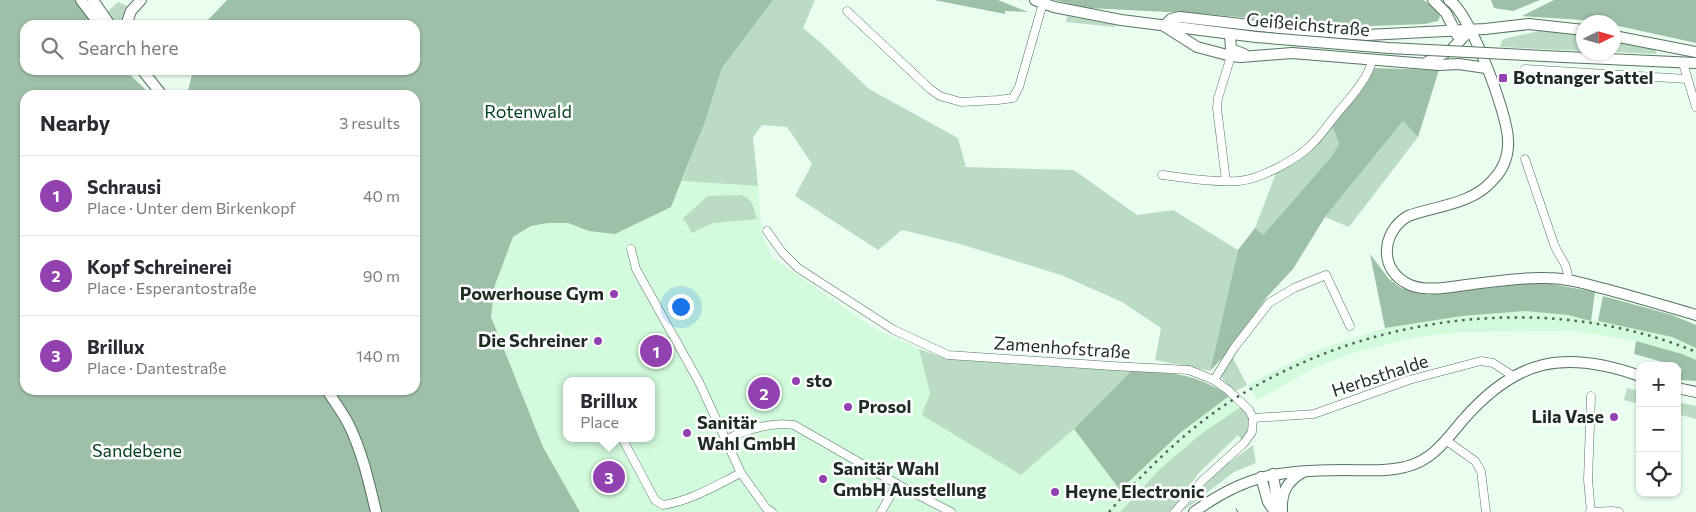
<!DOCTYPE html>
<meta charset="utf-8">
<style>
body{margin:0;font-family:Commissioner,sans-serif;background:#f7f7f7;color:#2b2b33}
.controls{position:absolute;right:15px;bottom:15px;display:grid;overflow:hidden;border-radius:10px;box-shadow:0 1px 4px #0004}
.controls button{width:45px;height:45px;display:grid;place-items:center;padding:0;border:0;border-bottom:1px solid #e1e1e2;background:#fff;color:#2b2b33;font:25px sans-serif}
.compass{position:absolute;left:1576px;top:15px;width:45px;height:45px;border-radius:50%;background:#fff;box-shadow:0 1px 4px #0004;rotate:85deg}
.you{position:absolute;left:680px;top:306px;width:18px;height:18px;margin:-12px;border:4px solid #fff;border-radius:50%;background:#1a73e8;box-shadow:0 0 0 8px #1a73e833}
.badge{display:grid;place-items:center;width:32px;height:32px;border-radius:50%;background:#9241b0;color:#fff;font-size:16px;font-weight:700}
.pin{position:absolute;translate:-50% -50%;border:2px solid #fff;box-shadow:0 1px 5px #0006}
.popup{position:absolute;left:563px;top:377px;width:92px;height:65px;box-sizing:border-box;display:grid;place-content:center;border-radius:10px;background:#fff;filter:drop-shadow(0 1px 4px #0005);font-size:16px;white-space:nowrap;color:#7c7c81}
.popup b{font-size:19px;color:#2b2b33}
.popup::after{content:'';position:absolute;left:50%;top:100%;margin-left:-10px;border:10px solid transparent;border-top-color:#fff}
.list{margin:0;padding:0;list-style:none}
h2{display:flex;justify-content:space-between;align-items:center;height:65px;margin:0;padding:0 20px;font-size:21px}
h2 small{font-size:16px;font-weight:400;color:#7c7c81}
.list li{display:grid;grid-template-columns:32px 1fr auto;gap:15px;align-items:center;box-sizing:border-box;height:80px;padding:0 20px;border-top:1px solid #e1e1e2}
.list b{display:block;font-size:19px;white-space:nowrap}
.list p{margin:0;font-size:16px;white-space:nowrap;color:#7c7c81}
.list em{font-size:16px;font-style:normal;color:#7c7c81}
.icon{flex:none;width:28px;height:28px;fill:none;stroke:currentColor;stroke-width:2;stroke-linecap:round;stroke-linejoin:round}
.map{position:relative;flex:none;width:1696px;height:512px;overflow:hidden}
.search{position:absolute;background:#fff;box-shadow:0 1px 4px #0004;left:20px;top:20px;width:400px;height:55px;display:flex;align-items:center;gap:12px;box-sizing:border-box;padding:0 18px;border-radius:15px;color:#7c7c81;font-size:19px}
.panel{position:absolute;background:#fff;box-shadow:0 1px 4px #0004;left:20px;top:90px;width:400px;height:305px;border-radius:15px}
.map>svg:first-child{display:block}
.built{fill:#d2fbdd;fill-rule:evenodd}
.green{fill:#bcdbc5}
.forest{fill:#9fc0a8}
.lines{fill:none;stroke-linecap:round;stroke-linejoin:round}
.street-casing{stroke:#56745f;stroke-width:9}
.secondary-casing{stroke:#56745f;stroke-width:12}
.street{stroke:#fff;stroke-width:8}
.secondary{stroke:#fff;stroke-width:10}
.tram{stroke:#546258;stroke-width:1}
.rail{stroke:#546258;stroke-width:2.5;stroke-dasharray:2.5 5;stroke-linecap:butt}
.secondary-bridge-casing{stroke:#56745f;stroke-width:12;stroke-linecap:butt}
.secondary-bridge{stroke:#fff;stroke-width:10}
.poi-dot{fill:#9241b0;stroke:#fff;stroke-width:2}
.labels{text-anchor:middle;stroke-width:5;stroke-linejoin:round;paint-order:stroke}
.street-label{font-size:18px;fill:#1f2c23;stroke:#fff}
.poi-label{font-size:18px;font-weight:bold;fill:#1f2c23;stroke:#fff;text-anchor:start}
.park-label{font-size:18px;fill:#033f20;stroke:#fff}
</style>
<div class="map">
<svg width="1696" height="512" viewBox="0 0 1696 512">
<rect width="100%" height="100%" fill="#eafeef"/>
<g class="built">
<path d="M682 181 758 186 762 235 773 258 872 327 919 349 930 393 1021 475 1074 429 1120 490 1180 433 1229 396 1239 409 1201 434 1160 469 1120 512H580L543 447 491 317 495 285 513 236 531 226 548 223H568L589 231 671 207ZM566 381H652V438H566Z"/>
<path d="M1525 311 1568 315 1672 337 1696 348V360L1682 354 1636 341 1576 331 1457 332 1406 339 1347 355 1316 367 1257 400 1247 385 1312 352 1385 328 1462 316Z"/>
</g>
<g class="green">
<path d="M773 0H815L803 28 820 42 869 89 958 138 966 167 1074 170 1137 215 1173 210 1238 250 1210 371 1155 360 1161 328 1122 302 1061 275 960 244 902 230 878 250 795 196 812 164 787 127 762 125 753 137 758 186 682 181 705 122 722 68Z"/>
<path d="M118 2 130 7 123 25H115L109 16 108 11Z"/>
<path d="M1067 16 1115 25V27L1066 22Z"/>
<path d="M1540 30 1583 36V51L1500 47 1502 40C1515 35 1528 35 1540 30Z"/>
<path d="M1614 41 1656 49V54L1614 52Z"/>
<path d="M1403 121 1418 137 1349 227 1325 217Z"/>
<path d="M1332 125 1339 144 1331 157 1263 235 1255 228 1276 173C1304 160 1314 151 1332 125Z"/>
<path d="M741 195C753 199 754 208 757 219L713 223 692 233 683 218 708 196Z"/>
<path d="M919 349 947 359 1131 371 1074 429 1021 475 922 415 930 393Z"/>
<path d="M1232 356 1247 385 1234 392 1220 376Z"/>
<path d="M1627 388 1640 391V404L1624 400Z"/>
<path d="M1677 402 1696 406V419L1677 414Z"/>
<path d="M1242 406C1250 420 1252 426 1242 440L1238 435 1199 473 1187 489 1186 495 1170 512H1120L1160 469 1201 434Z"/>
<path d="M1253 445 1256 463 1234 472 1182 512 1215 473Z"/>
</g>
<g class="forest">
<path d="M0 0H77L92 19 90 21 93 25H25V70H125L144 88 149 95H25V390H415V95H187L193 70H415V25H205L206 22 227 0H773L722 68 705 122 671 207 615 234 589 231 568 223H548L531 226 513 237 495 285 491 317 543 447 580 512H0Z"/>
<path d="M934 0H998L1028 12 1005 11V14Z"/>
<path d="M1054 0H1423L1432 5 1440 16 1438 21 1425 24 1344 27 1206 14 1088 8Z"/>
<path d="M1491 0H1540L1513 11 1494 8Z"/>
<path d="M1554 0H1696V43L1614 25V22L1522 16Z"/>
<path d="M1374 68 1439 70 1418 137 1403 121 1325 217 1293 269 1267 297 1226 354 1210 371 1238 250 1255 228 1263 235 1331 157 1339 144 1332 125 1341 115Z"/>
<path d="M1370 254 1389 279 1401 288 1428 295 1541 282 1595 292 1591 321 1568 315 1525 311 1462 316 1385 328Z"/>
<path d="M1603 296 1672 315 1696 325V348L1672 337 1598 321Z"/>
<path d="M1636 341 1682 354 1696 360V381L1679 380 1682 369 1677 366 1634 354Z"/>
<path d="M1131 371C1171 373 1194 372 1229 396L1180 433 1120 490 1074 429Z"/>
</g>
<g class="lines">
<defs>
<g id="street">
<path d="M847 11 930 89 940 96 961 102 998 100 1013 98 1019 87 1043 3"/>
<path d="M1683 63 1696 107"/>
<path d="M1525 69 1687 79"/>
<path d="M1525 159 1554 244C1560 260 1568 262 1568 280"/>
<path d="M1162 175C1187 178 1214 183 1239 181 1260 179 1294 161 1310 146 1321 136 1330 122 1339 111 1350 99 1370 75 1372 60"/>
<path d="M1226 181 1217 108 1218 98 1231 56"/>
<path d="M767 231 782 252 798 268 894 330 948 355 1112 366 1189 370 1214 380 1228 390 1249 410 1253 418 1252 432 1244 443 1202 481 1175 512"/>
<path d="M631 249 636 269 699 382 741 473 766 508 772 512"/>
<path d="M1214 380 1234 348 1269 303 1294 288 1326 275 1350 326"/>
<path d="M1253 418 1314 414 1409 380 1481 361 1493 363 1513 376"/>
<path d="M622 438 655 500 663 505C691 501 716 485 741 473"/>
<path d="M726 440C746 429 772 422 794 425L897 484 951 512"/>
<path d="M1447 441 1475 461 1481 471 1486 512"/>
<path d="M881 512 897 484"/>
<path d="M1590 512 1612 511 1619 512"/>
<path d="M1591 512 1588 480 1591 396"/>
</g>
<g id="secondary">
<path d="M81 0 100 25"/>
<path d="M93 0 110 25"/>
<path d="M1035 0 1054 7 1121 20 1256 37"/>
<path d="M1433 0 1446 13 1457 35"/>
<path d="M1449 0C1470 13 1507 113 1508 139 1509 155 1503 170 1492 181 1472 204 1436 206 1408 216 1381 232 1378 271 1410 285 1427 292 1449 287 1466 285 1493 282 1519 277 1546 278 1565 278 1583 283 1601 288 1633 296 1665 306 1696 315"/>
<path d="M126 25 131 11 141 0"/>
<path d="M1230 34 1231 49 1244 54"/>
<path d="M1614 36 1696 52"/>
<path d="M1564 57 1696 63"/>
<path d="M1427 62 1451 50 1470 30"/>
<path d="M1486 68 1459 64 1439 65 1292 53 1241 57 1231 56 1197 47 1164 26 1171 19 1180 17 1294 30 1367 35 1485 29 1529 24 1584 30"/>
<path d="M142 70 162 95"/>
<path d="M1677 388 1696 392"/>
<path d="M327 390C334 401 342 412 348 423 362 451 369 482 376 512"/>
<path d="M1273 474 1278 508"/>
<path d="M1261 477 1268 502 1275 512"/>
<path d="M1194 512C1248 473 1280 471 1344 470 1364 470 1386 472 1405 467 1432 461 1446 440 1463 420 1516 359 1564 349 1640 376"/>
<path d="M1282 512C1281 493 1286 482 1303 472"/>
</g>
</defs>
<use href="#street" class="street-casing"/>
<use href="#secondary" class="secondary-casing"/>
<use href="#street" class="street"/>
<use href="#secondary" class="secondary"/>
<path class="tram" d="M1236 509 1238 512"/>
<path class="rail" d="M1109 512C1142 474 1178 438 1219 409 1354 316 1543 288 1696 352"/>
<defs>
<path id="secondary-bridge" d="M1256 37 1389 48 1564 57"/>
</defs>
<use href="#secondary-bridge" class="secondary-bridge-casing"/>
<use href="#secondary-bridge" class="secondary-bridge"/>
</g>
<g class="poi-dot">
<rect x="1498" y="73" width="10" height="10" rx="2.5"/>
<circle cx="614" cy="294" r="5"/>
<circle cx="598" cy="341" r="5"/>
<circle cx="796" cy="381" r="5"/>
<circle cx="848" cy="407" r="5"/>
<circle cx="1614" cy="417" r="5"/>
<circle cx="687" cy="433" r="5"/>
<circle cx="823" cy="479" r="5"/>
<circle cx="1055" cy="492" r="5"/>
</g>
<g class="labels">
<g class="street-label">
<text transform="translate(1308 25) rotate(5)" y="6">Geißeichstraße</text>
<text transform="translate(1062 348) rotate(4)" y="6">Zamenhofstraße</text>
<text transform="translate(1380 376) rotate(-18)" y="6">Herbsthalde</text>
</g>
<g class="poi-label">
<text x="1513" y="84">Botnanger Sattel</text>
<text x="604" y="300" text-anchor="end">Powerhouse Gym</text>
<text x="588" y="347" text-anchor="end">Die Schreiner</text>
<text x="806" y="387">sto</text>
<text x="858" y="413">Prosol</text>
<text x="1604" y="423" text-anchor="end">Lila Vase</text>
<text x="697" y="429">Sanitär<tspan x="697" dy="21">Wahl GmbH</tspan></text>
<text x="833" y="475">Sanitär Wahl<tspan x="833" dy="21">GmbH Ausstellung</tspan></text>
<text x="1065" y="498">Heyne Electronic</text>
</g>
<g class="park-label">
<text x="528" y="118">Rotenwald</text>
<text x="137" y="457">Sandebene</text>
</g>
</g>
</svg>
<div class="controls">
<button>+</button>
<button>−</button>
<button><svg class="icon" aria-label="locate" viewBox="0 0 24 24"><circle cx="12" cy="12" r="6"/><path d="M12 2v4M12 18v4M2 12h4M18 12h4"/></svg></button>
</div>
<svg class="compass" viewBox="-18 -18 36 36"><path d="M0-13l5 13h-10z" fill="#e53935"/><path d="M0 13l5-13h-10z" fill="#7c7c81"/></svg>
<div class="you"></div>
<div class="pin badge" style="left:656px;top:351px">1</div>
<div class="pin badge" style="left:764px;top:393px">2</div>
<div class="pin badge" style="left:609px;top:477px">3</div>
<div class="popup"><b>Brillux</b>Place</div>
<div class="search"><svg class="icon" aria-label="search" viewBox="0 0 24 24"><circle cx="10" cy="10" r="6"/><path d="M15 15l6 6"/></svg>Search here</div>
<section class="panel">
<h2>Nearby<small>3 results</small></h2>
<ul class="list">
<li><span class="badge">1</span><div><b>Schrausi</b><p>Place · Unter dem Birkenkopf</p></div><em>40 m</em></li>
<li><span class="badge">2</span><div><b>Kopf Schreinerei</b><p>Place · Esperantostraße</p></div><em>90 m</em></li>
<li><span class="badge">3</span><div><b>Brillux</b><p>Place · Dantestraße</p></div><em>140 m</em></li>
</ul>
</section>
</div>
